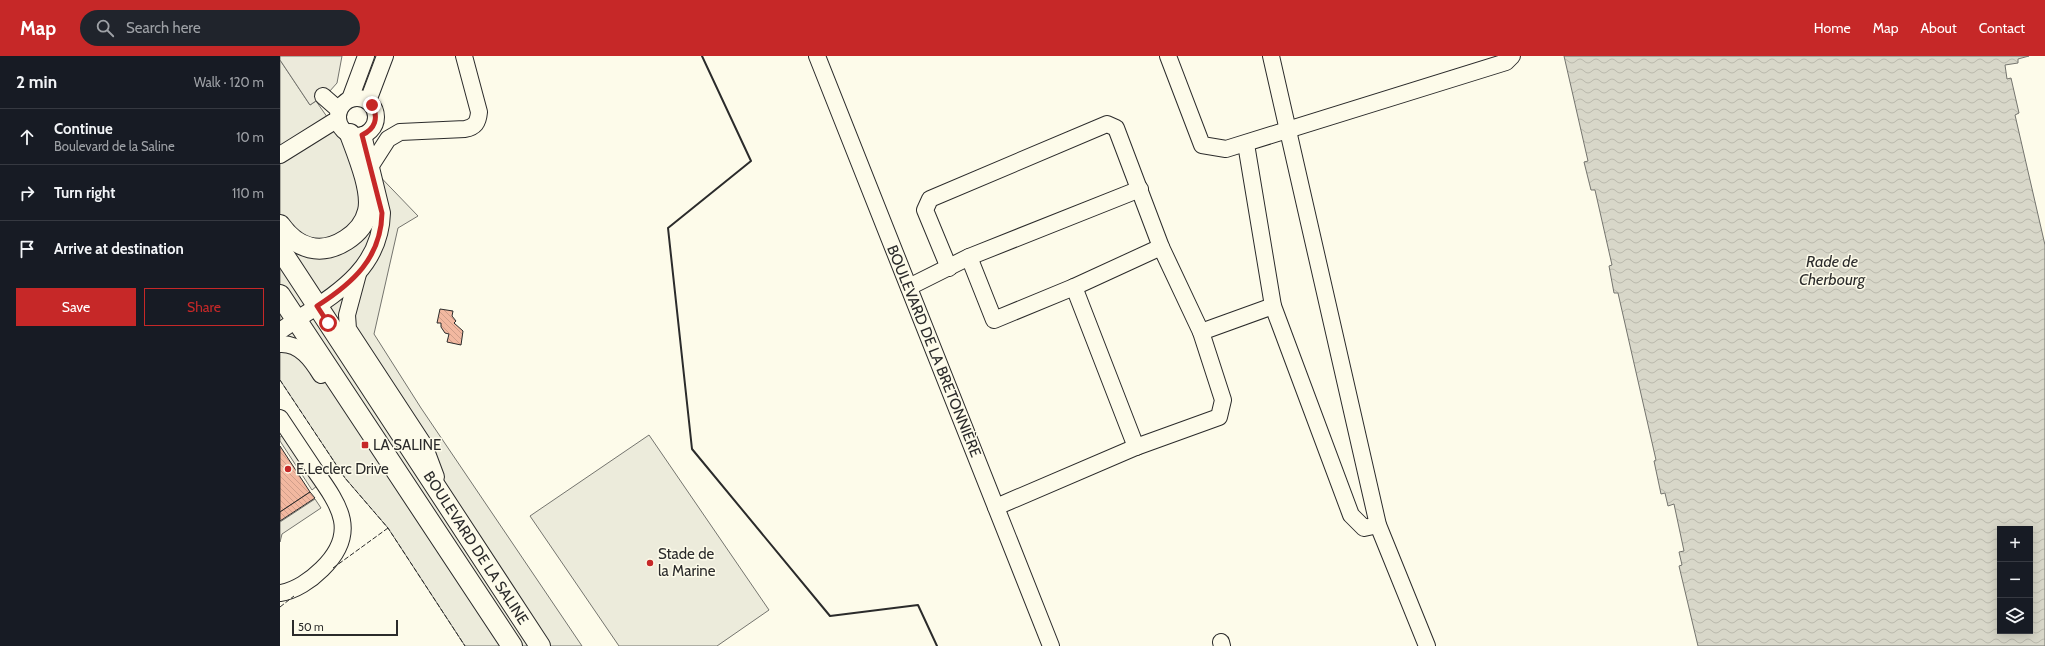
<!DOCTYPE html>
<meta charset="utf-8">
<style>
body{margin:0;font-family:Cabin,sans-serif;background:#20242c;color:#f1f3f6}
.controls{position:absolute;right:12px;bottom:12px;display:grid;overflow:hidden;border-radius:0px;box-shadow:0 2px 10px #0003}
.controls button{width:36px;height:36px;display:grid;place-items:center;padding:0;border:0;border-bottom:1px solid #363941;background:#171b24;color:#f1f3f6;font:20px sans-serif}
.scale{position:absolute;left:12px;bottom:10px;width:106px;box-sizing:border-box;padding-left:4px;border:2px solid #2b2b2b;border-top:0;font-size:11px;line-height:14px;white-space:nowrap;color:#2b2b2b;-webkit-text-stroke:3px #fdfbea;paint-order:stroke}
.stop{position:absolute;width:12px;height:12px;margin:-9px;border:3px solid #c62828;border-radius:50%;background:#fff}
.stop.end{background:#c62828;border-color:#fff;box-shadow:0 1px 4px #0008}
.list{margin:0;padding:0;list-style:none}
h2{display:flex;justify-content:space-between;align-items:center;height:52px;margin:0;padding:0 16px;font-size:17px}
h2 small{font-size:13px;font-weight:400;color:#9ea1a6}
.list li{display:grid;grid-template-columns:26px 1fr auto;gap:12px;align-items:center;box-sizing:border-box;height:56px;padding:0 16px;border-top:1px solid #363941}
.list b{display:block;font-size:15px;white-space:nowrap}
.list p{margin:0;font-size:13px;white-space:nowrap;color:#9ea1a6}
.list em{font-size:13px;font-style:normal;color:#9ea1a6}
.actions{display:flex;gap:8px;padding:12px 16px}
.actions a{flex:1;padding:9px 0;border:1px solid #c62828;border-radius:0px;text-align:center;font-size:14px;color:#c62828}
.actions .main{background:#c62828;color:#fff}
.icon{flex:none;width:22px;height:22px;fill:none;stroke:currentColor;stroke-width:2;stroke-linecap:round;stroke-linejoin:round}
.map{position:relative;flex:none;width:1765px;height:590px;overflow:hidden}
header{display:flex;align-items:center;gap:24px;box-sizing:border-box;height:56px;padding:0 20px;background:#c62828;color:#fff}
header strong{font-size:19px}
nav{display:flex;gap:22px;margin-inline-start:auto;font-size:14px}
.search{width:280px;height:36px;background:#20242c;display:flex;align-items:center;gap:10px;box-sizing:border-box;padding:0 14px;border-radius:22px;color:#9ea1a6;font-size:15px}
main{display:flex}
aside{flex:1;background:#171b24}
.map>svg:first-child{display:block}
.green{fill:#ecebdb;stroke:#74746e}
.parking{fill:#eceadb;stroke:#74746e}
.water{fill:url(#water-waves);stroke:#74746e;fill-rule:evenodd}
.building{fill:url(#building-back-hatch);stroke:#2b2b2b}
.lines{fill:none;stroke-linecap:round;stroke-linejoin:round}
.minor-casing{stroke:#2b2b2b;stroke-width:18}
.major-casing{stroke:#2b2b2b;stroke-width:22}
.minor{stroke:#fdfbea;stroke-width:16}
.major{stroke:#fdfbea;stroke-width:20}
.fence{stroke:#2b2b2b;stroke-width:1;stroke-dasharray:5 2;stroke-linecap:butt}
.wall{stroke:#2b2b2b;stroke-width:2}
.route{stroke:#c62828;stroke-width:5}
.poi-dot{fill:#c62828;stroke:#fdfbea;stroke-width:1.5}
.labels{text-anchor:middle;stroke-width:3;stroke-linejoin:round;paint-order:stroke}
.street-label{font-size:15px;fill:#2b2b2b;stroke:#fdfbea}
.poi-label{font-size:15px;fill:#2b2b2b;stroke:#fdfbea;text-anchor:start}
.water-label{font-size:16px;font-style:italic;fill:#2b2b2b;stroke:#fdfbea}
</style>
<header>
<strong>Map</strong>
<div class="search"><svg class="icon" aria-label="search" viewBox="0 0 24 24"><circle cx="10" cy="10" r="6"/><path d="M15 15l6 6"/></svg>Search here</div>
<nav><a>Home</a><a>Map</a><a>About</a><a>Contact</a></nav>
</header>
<main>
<aside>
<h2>2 min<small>Walk · 120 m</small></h2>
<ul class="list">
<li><svg class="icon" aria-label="ahead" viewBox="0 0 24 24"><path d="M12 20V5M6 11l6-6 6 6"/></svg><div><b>Continue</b><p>Boulevard de la Saline</p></div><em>10 m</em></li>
<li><svg class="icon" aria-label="right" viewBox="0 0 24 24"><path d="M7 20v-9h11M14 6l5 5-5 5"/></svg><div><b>Turn right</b></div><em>110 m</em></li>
<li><svg class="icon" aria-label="arrive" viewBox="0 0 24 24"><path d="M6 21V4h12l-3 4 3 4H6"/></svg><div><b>Arrive at destination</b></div></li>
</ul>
<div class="actions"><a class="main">Save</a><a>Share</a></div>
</aside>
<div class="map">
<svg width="1765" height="590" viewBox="0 0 1765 590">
<defs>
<pattern id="water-waves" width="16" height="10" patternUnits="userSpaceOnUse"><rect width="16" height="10" fill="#d8d7c9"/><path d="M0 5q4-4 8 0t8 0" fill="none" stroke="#bab9ad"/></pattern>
<pattern id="building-back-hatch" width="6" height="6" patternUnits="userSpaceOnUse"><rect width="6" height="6" fill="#f2b8a0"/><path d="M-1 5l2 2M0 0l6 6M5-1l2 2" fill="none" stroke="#d09e8a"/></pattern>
</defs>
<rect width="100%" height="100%" fill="#fdfbea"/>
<g class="green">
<path d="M0 4 30 49 36 45 59 78 138 160 118 172 94 278 141 352 302 590H185L108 472 65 422 0 324Z"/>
<path d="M369 379 489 554 437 590H339L250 460Z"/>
</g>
<g class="parking">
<path d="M0 0H62L57 27 49 36 30 49 0 4Z"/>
<path d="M5 378 38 429 32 434 0 385V381Z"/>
<path d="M35 443 41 452 2 478 0 486V466Z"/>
</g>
<path class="water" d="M1284 0H1749L1738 3V7L1725 9 1727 23 1731 22 1739 57 1735 59 1765 189V590H1418L1399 510 1402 509 1399 496 1404 495 1394 448 1388 450 1385 437 1381 438 1374 405 1376 404 1338 237H1334L1329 210 1332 209 1315 134H1311L1304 106 1308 105ZM1720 473H1750V575H1720Z"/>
<g class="building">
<path d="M160 253 173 255 172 260 176 265 174 267 183 275 181 289 167 286 169 278 165 277 161 271V267H157Z"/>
<path d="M0 390 30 436 0 456Z"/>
<path d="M30 436 35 442 0 465V456Z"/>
</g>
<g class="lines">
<defs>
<g id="minor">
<path d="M537 0 771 590"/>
<path d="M888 0 922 89 946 93 1226 6 1232 0"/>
<path d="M991 0 1098 469 1147 590"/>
<path d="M43 40 59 54"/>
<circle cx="77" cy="61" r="19"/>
<path d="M70 43 86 0"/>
<path d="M88 45 105 0"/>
<path d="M966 88 993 250 1071 459 1084 472 1098 469"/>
<path d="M0 99 53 66 58 65"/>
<path d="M90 111 108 83 120 76 185 73C195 71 198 67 199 56L184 0"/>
<path d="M689 201 714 264 794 231 881 191"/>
<path d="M669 212 645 154 650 143 827 68 836 72 881 191 921 276 943 344 939 361 856 391 716 451"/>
<path d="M78 218 67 259 68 273 144 389 156 421"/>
<path d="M629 231 689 201 860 133"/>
<path d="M794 231 856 391"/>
<path d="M0 275C45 243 100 220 102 157L83 79"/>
<path d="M921 276 993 250"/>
<path d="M0 288C20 287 32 304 41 319"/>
<path d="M0 362C12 380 24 398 36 416 60 450 79 477 42 513 31 524 15 535 0 537"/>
<path d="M941 586 942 590"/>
</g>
<g id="major">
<path d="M0 169C17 193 41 200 66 184 77 177 85 168 88 155 93 135 77 97 70 78"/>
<path d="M0 193 260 590"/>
<path d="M0 239 232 590"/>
</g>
</defs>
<use href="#minor" class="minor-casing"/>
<use href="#major" class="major-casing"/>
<use href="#minor" class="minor"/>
<use href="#major" class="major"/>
<g class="fence">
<path d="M0 324 65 422 108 472 185 590"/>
<path d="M53 512 108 472"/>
<path d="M0 551 14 540"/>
</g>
<path class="wall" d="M422 0 471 105 388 172 412 393 550 560 638 549 657 590"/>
</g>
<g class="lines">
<path class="route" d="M48 267 37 250C73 227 101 202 102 157L82 79C95 73 99 62 92 49"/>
</g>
<g class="poi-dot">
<rect x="81" y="385" width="8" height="8" rx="2"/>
<circle cx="8" cy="413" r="4"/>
<circle cx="370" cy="507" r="4"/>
</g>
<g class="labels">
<g class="street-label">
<text transform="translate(654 295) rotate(68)" y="5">BOULEVARD DE LA BRETONNIÈRE</text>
<text transform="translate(196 492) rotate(57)" y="5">BOULEVARD DE LA SALINE</text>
</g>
<g class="poi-label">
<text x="93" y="394">LA SALINE</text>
<text x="16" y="418">E.Leclerc Drive</text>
<text x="378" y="503">Stade de<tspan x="378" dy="17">la Marine</tspan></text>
</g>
<g class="water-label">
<text x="1552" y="211">Rade de<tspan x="1552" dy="18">Cherbourg</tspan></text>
</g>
</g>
</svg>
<div class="controls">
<button>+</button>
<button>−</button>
<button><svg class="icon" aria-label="layers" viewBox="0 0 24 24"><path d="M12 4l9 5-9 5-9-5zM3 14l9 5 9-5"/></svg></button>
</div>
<div class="scale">50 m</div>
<div class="stop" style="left:48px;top:267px"></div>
<div class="stop end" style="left:92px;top:49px"></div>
</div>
</main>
